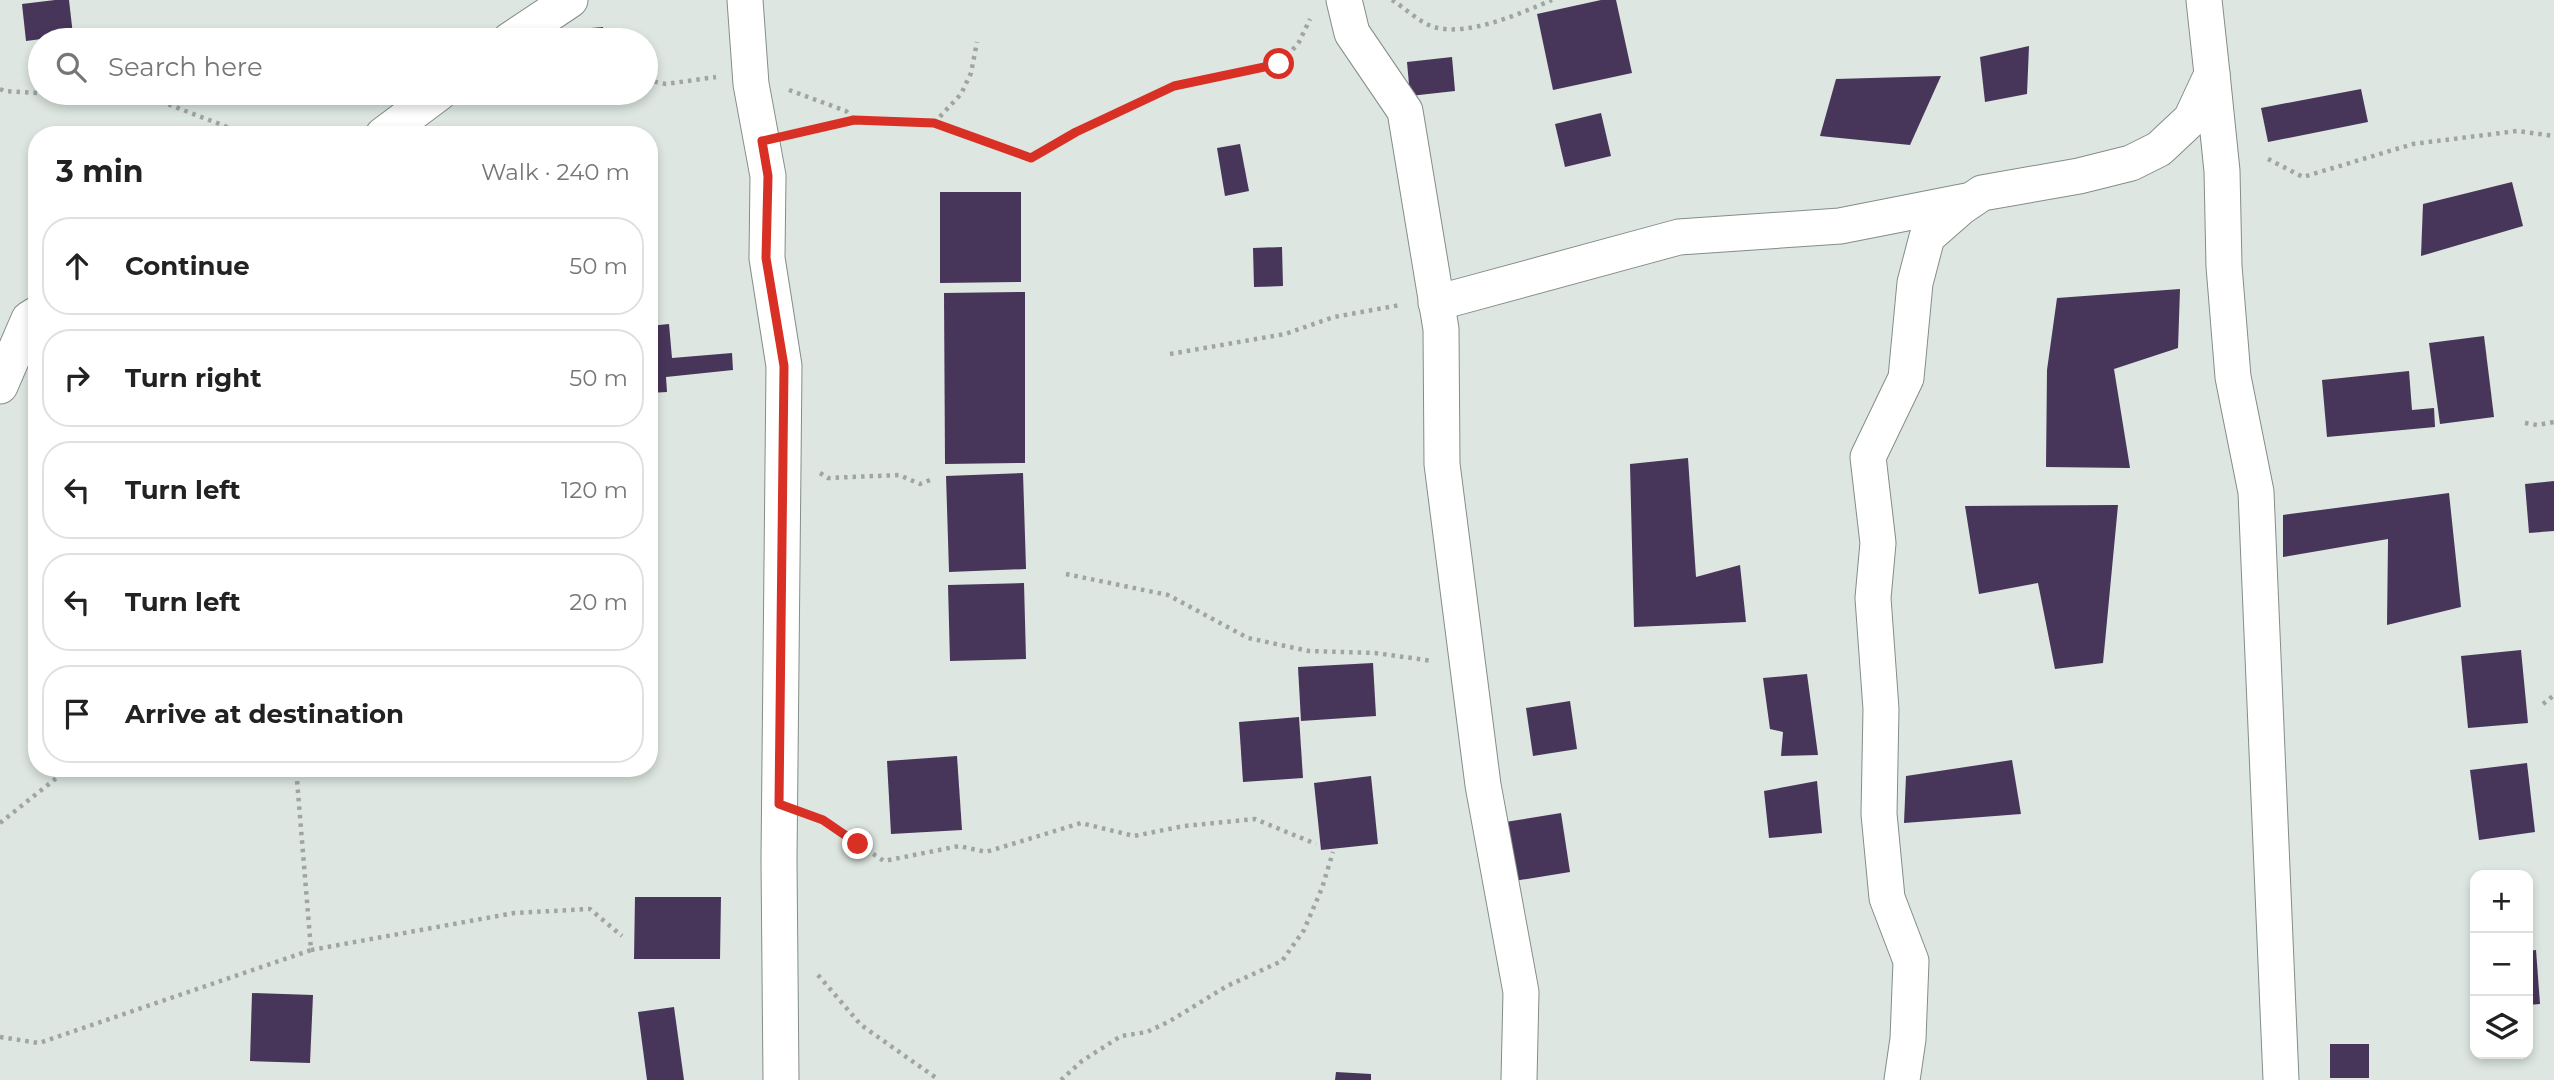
<!DOCTYPE html>
<meta charset="utf-8">
<style>
body{margin:0;font-family:Montserrat,sans-serif;background:#f2f2f2;color:#222}
.controls{position:absolute;right:21px;bottom:21px;display:grid;overflow:hidden;border-radius:14px;box-shadow:0 4px 10px #0003}
.controls button{width:63px;height:63px;display:grid;place-items:center;padding:0;border:0;border-bottom:2px solid #e0e0e0;background:#fff;color:#222;font:35px sans-serif}
.stop{position:absolute;width:21px;height:21px;margin:-16px;border:5px solid #d93025;border-radius:50%;background:#fff}
.stop.end{background:#d93025;border-color:#fff;box-shadow:0 2px 7px #0008}
.list{margin:0;padding:0;list-style:none}
h2{display:flex;justify-content:space-between;align-items:center;height:91px;margin:0;padding:0 28px;font-size:30px}
h2 small{font-size:23px;font-weight:400;color:#767676}
.list li{display:grid;grid-template-columns:46px 1fr auto;gap:21px;align-items:center;box-sizing:border-box;height:98px;margin:0 14px 14px;padding:0 14px;border:2px solid #e0e0e0;border-radius:28px}
.list b{display:block;font-size:26px;white-space:nowrap}
.list em{font-size:23px;font-style:normal;color:#767676}
.icon{flex:none;width:38px;height:38px;fill:none;stroke:currentColor;stroke-width:2;stroke-linecap:round;stroke-linejoin:round}
.map{position:relative;flex:none;width:2554px;height:1080px;overflow:hidden}
.search{position:absolute;background:#fff;box-shadow:0 4px 10px #0003;left:28px;top:28px;width:630px;height:77px;display:flex;align-items:center;gap:18px;box-sizing:border-box;padding:0 24px;border-radius:38px;color:#767676;font-size:26px}
.panel{position:absolute;background:#fff;box-shadow:0 4px 10px #0003;left:28px;top:126px;width:630px;height:651px;border-radius:28px}
.map>svg:first-child{display:block}
.building{fill:#48355a}
.lines{fill:none;stroke-linecap:round;stroke-linejoin:round}
.minor-casing{stroke:#848d88;stroke-width:37}
.path{stroke:#9fa6a2;stroke-width:4.5;stroke-dasharray:3.5 5;stroke-linecap:butt}
.minor{stroke:#fff;stroke-width:35}
.route{stroke:#d93025;stroke-width:9}
</style>
<div class="map">
<svg width="2554" height="1080" viewBox="0 0 2554 1080">
<rect width="100%" height="100%" fill="#dde6e0"/>
<g class="building">
<path d="M55 0H69L73 35 26 41 22 4Z"/>
<path d="M1601 0H1616L1632 73 1553 90 1537 14Z"/>
<path d="M603 27 604 40H544V32Z"/>
<path d="M2029 46 2027 94 1985 102 1980 57Z"/>
<path d="M1452 57 1455 91 1410 96 1407 62Z"/>
<path d="M1941 76 1910 145 1820 136 1836 79Z"/>
<path d="M2361 89 2368 122 2268 142 2261 108Z"/>
<path d="M1601 113 1611 156 1565 167 1555 124Z"/>
<path d="M1240 144 1249 191 1225 196 1217 148Z"/>
<path d="M2512 182 2523 226 2421 256 2423 204Z"/>
<path d="M940 192H1021V282L940 283Z"/>
<path d="M1282 247 1283 286 1254 287 1253 248Z"/>
<path d="M2180 289 2178 348 2114 369 2130 468 2046 467 2047 370 2057 298Z"/>
<path d="M1025 292V463L945 464 944 293Z"/>
<path d="M669 324 672 358 732 353 733 370 666 377 667 392 649 393V326Z"/>
<path d="M2484 336 2494 417 2440 424 2429 343Z"/>
<path d="M2409 371 2412 410 2434 408 2435 427 2327 437 2322 380Z"/>
<path d="M1688 458 1696 577 1740 565 1746 622 1634 627 1630 464Z"/>
<path d="M1023 473 1026 569 949 572 946 476Z"/>
<path d="M2554 481V531L2529 533 2525 484Z"/>
<path d="M2449 493 2461 607 2387 625 2388 539 2283 557V515Z"/>
<path d="M2118 505 2103 663 2055 669 2038 583 1979 594 1965 506Z"/>
<path d="M1024 583 1026 659 950 661 948 585Z"/>
<path d="M2521 650 2528 723 2468 728 2461 656Z"/>
<path d="M1373 663 1376 716 1301 721 1298 667Z"/>
<path d="M1807 674 1818 755 1781 756 1783 732 1770 729 1763 678Z"/>
<path d="M1570 701 1577 749 1533 756 1526 708Z"/>
<path d="M1299 717 1303 778 1243 782 1239 722Z"/>
<path d="M957 756 962 830 891 834 887 761Z"/>
<path d="M2012 760 2021 814 1904 823 1906 776Z"/>
<path d="M2527 763 2535 832 2479 840 2470 770Z"/>
<path d="M1371 776 1378 844 1321 850 1314 783Z"/>
<path d="M1817 781 1822 833 1769 838 1764 791Z"/>
<path d="M1561 813 1570 872 1508 882 1499 823Z"/>
<path d="M635 897H721L720 959H634Z"/>
<path d="M2536 950 2540 1004 2528 1005V951Z"/>
<path d="M252 993 313 995 310 1063 250 1061Z"/>
<path d="M674 1007 684 1080H647L638 1012Z"/>
<rect x="2330" y="1044" width="39" height="34"/>
<path d="M1336 1072 1371 1074V1080H1335Z"/>
</g>
<g class="lines">
<defs>
<g id="minor">
<path d="M745 0 751 84 768 176 767 258 784 366 779 860 781 1080"/>
<path d="M1344 0 1352 33 1405 111 1441 329 1442 464 1483 785 1521 992 1519 1080"/>
<path d="M510 40 570 0"/>
<path d="M2212 74 2222 171 2224 266 2233 377 2256 492 2281 1080"/>
<path d="M383 135 439 93"/>
<path d="M1436 303 1679 237 1840 226 1967 201"/>
<path d="M0 386 29 319 37 314"/>
<path d="M1902 1080 1908 1039 1911 961 1887 898 1879 814 1881 709 1873 598 1878 543 1868 457 1906 378 1915 283 1927 237 1960 208 1982 193 2079 176 2131 163 2159 149 2191 119 2212 74 2204 0"/>
</g>
</defs>
<use href="#minor" class="minor-casing"/>
<g class="path">
<path d="M1392 0C1405 8 1420 23 1434 27 1468 37 1521 13 1552 0"/>
<path d="M646 80 666 84 716 77"/>
<path d="M0 89 4 91 157 100 248 135"/>
<path d="M789 90 846 111 854 120 934 123 961 94 971 73 977 42"/>
<path d="M473 100 522 94 570 93"/>
<path d="M934 123 1031 158 1076 132 1174 86 1281 64 1299 42 1310 19"/>
<path d="M797 133 853 120"/>
<path d="M2268 159 2303 177 2413 144 2517 131 2554 136"/>
<path d="M1170 354 1285 334 1334 317 1400 305"/>
<path d="M2525 423 2537 425 2554 422"/>
<path d="M820 473 828 478 899 475 920 484 930 480"/>
<path d="M1066 574 1168 595 1248 638 1309 651 1375 653 1433 661"/>
<path d="M2543 704 2554 695"/>
<path d="M816 817 884 861 959 846 986 852 1081 823 1134 836 1184 826 1255 819 1316 844"/>
<path d="M0 823 69 768"/>
<path d="M311 950 514 913 590 909 622 936"/>
<path d="M818 975 861 1025 939 1080"/>
<path d="M0 1037 39 1043 311 950 296 768"/>
<path d="M1061 1080 1082 1061 1121 1036 1147 1032 1170 1021 1227 986 1282 961 1304 930 1322 888 1333 852"/>
</g>
<use href="#minor" class="minor"/>
</g>
<g class="lines">
<path class="route" d="M858 844 823 820 779 804 784 366 766 258 768 176 762 141 854 120 934 123 1031 158 1076 132 1174 86 1279 64"/>
</g>
</svg>
<div class="controls">
<button>+</button>
<button>−</button>
<button><svg class="icon" aria-label="layers" viewBox="0 0 24 24"><path d="M12 4l9 5-9 5-9-5zM3 14l9 5 9-5"/></svg></button>
</div>
<div class="stop" style="left:1279px;top:64px"></div>
<div class="stop end" style="left:858px;top:844px"></div>
<div class="search"><svg class="icon" aria-label="search" viewBox="0 0 24 24"><circle cx="10" cy="10" r="6"/><path d="M15 15l6 6"/></svg>Search here</div>
<section class="panel">
<h2>3 min<small>Walk · 240 m</small></h2>
<ul class="list">
<li><svg class="icon" aria-label="ahead" viewBox="0 0 24 24"><path d="M12 20V5M6 11l6-6 6 6"/></svg><div><b>Continue</b></div><em>50 m</em></li>
<li><svg class="icon" aria-label="right" viewBox="0 0 24 24"><path d="M7 20v-9h11M14 6l5 5-5 5"/></svg><div><b>Turn right</b></div><em>50 m</em></li>
<li><svg class="icon" aria-label="left" viewBox="0 0 24 24"><path d="M17 20v-9H6M10 6l-5 5 5 5"/></svg><div><b>Turn left</b></div><em>120 m</em></li>
<li><svg class="icon" aria-label="left" viewBox="0 0 24 24"><path d="M17 20v-9H6M10 6l-5 5 5 5"/></svg><div><b>Turn left</b></div><em>20 m</em></li>
<li><svg class="icon" aria-label="arrive" viewBox="0 0 24 24"><path d="M6 21V4h12l-3 4 3 4H6"/></svg><div><b>Arrive at destination</b></div></li>
</ul>
</section>
</div>
